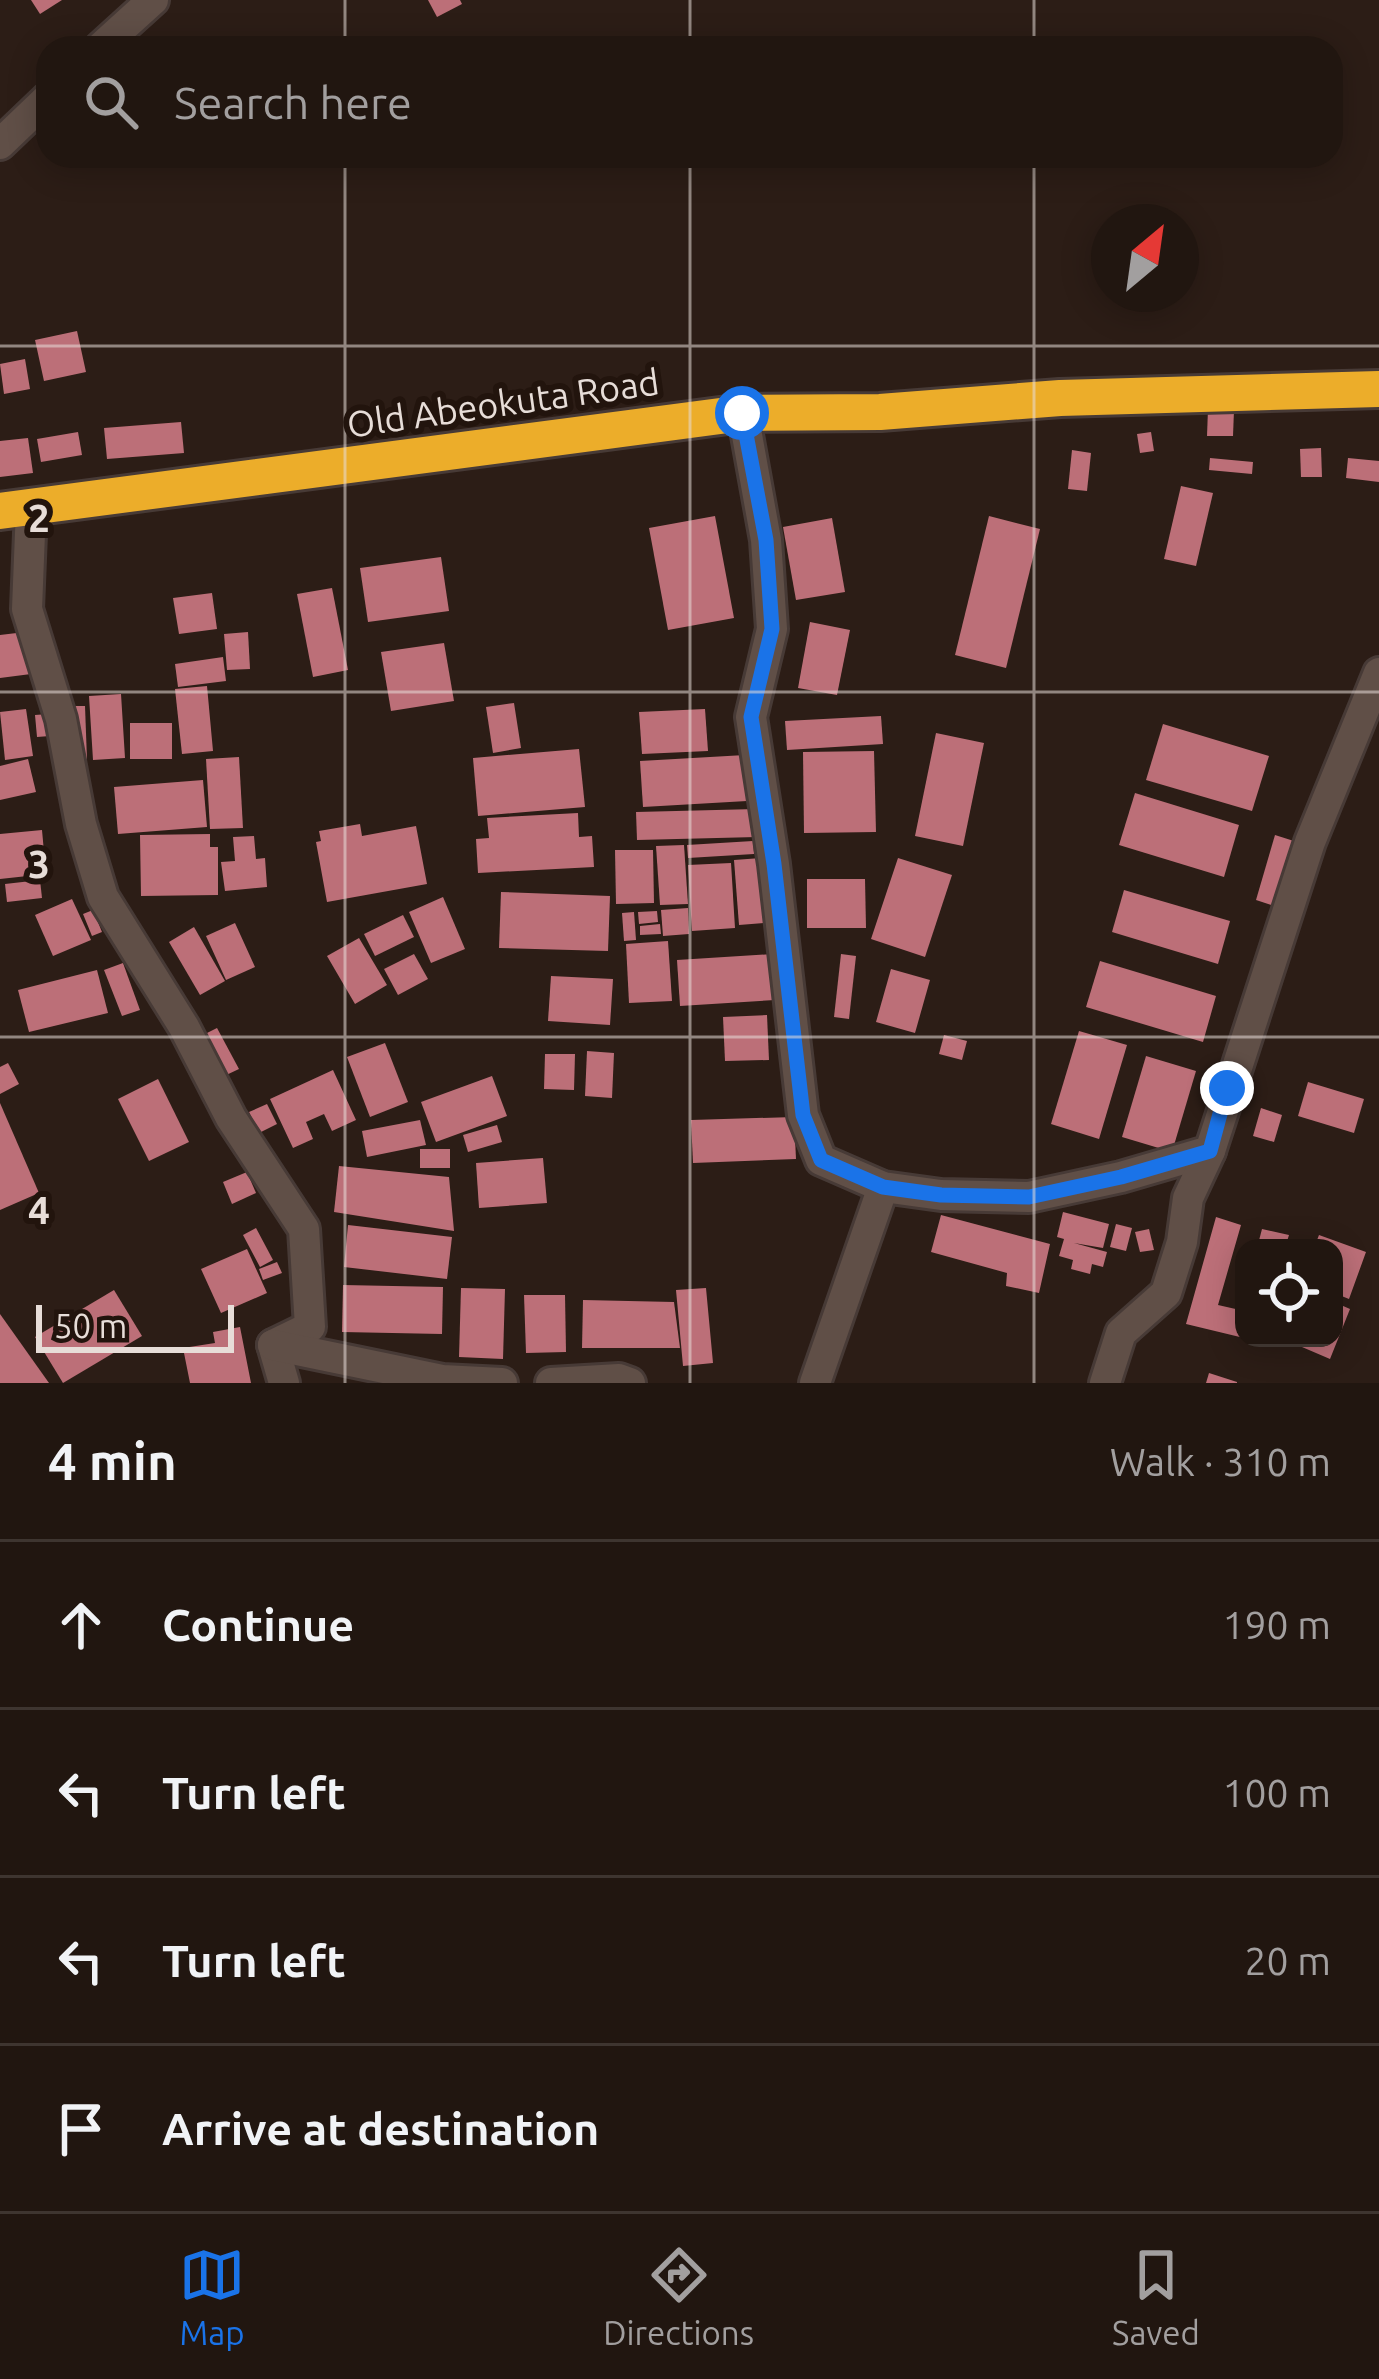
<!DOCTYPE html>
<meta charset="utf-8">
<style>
body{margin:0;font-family:Ubuntu,sans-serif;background:#2d231e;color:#f1f3f6}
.controls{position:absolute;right:36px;bottom:36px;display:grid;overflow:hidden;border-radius:24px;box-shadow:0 6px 30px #0003}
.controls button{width:108px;height:108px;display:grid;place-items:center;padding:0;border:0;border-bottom:3px solid #3e3530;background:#211610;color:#f1f3f6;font:60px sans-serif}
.compass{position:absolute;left:1091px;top:204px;width:108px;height:108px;border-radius:50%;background:#211610;box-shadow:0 6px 30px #0003;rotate:29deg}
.scale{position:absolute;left:36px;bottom:30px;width:198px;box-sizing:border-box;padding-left:12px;border:6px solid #e7ddd8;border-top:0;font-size:33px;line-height:42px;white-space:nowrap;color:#e7ddd8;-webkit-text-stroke:9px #22140d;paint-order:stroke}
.stop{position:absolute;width:36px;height:36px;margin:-27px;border:9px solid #1a73e8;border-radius:50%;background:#fff}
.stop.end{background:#1a73e8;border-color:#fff;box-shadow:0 3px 12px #0008}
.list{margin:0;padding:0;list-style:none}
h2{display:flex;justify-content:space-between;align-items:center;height:156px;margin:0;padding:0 48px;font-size:51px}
h2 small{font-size:39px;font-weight:400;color:#a29f9f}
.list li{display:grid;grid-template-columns:78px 1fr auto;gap:36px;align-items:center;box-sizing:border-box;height:168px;padding:0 48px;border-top:3px solid #3e3530}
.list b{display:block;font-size:45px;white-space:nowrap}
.list em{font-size:39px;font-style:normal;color:#a29f9f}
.icon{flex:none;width:66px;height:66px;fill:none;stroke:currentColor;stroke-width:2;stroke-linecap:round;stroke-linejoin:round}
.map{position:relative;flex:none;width:1379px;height:1383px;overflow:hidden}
.search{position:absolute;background:#211610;box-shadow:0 6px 30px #0003;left:36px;right:36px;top:36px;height:132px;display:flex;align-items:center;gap:30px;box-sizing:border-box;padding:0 42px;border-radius:36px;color:#a29f9f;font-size:45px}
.sheet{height:828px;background:#211610}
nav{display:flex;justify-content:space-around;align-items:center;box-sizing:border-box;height:168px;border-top:3px solid #3e3530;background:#211610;font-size:33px;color:#a29f9f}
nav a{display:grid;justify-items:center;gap:6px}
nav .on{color:#1a73e8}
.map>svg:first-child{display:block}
.building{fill:#bc6f78}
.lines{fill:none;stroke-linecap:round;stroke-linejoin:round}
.minor-casing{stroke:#473a36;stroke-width:36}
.highway-casing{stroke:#473a36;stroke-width:42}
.minor{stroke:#604f47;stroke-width:30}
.highway{stroke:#ecad2a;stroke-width:36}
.route{stroke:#1a73e8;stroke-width:15}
.grid{fill:none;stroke:#e7ddd8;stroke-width:3;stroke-opacity:0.55}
.labels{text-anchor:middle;stroke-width:12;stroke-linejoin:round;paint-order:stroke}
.street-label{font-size:36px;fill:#e7ddd8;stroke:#22140d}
.grid-label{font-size:39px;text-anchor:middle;font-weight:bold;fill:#e7ddd8;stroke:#22140d;stroke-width:12;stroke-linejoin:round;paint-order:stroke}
</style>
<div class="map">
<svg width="1379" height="1383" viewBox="0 0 1379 1383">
<rect width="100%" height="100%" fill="#2c1d16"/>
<g class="building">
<path d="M31 0H62L40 14Z"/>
<path d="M428 0H460L462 4 437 17Z"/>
<path d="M77 331 86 372 44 381 35 340Z"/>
<path d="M25 359 30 389 4 394 0 364Z"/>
<path d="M1208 409 1234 410 1233 436H1207Z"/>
<path d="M181 422 184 453 107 459 104 428Z"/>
<path d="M78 432 82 455 41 462 37 439Z"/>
<path d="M1151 432 1154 451 1140 453 1137 434Z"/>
<path d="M28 438 33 473 0 477V441Z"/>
<path d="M1321 448 1322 477H1301L1300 449Z"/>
<path d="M1072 450 1091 453 1087 491 1068 489Z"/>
<path d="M1210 458 1253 462 1252 474 1209 470Z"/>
<path d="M1348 458 1379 461V482L1346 478Z"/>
<path d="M1181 486 1213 493 1196 566 1164 559Z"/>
<path d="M715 516 734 618 668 630 649 528Z"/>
<path d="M989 516 1040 529 1006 668 955 655Z"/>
<path d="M832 518 845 592 796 600 783 527Z"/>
<path d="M441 557 449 611 368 622 360 568Z"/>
<path d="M332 588 348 670 313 677 297 594Z"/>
<path d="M212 593 217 629 179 634 173 598Z"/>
<path d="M810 622 850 630 837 695 798 688Z"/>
<path d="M25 632 31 674 0 678V635Z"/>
<path d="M248 632 250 669 227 670 224 634Z"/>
<path d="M444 643 454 701 391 711 381 652Z"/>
<path d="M223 657 226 681 178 687 175 664Z"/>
<path d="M207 686 213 751 182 754 175 689Z"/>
<path d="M121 694 125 758 93 760 89 696Z"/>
<path d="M514 703 521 748 493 753 486 707Z"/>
<path d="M69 706H85L87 760 72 761Z"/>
<path d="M26 709 33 756 5 760 0 712Z"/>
<path d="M705 709 708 751 642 754 639 712Z"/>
<path d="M48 714 50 736 37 737 35 715Z"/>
<path d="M881 716 883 744 787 750 785 721Z"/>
<rect x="130" y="723" width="42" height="36"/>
<path d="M1163 724 1269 756 1252 811 1146 780Z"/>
<path d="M936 733 984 743 963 846 915 836Z"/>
<path d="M579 749 585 807 478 816 473 758Z"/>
<path d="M874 751 876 832 804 833 803 752Z"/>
<path d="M745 755 747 801 643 807 640 761Z"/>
<path d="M239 757 243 828 210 829 206 759Z"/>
<path d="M28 759 36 792 0 800V766Z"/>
<path d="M203 780 207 827 118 834 114 787Z"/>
<path d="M1135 793 1239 825 1224 877 1119 845Z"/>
<path d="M756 809 757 837 637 840 636 812Z"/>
<path d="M578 813 579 837 592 836 594 867 478 873 476 839 489 838 487 818Z"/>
<path d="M360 824 362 836 416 826 427 884 327 902 316 842 321 841 319 831Z"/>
<path d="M42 830 46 874 0 879V834Z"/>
<path d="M210 834V847H218V895L141 896 140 835Z"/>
<path d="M1275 835 1297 842 1277 907 1256 900Z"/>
<path d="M254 836 256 859 265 858 267 887 225 891 221 862 235 861 233 837Z"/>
<path d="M753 841 754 854 688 858 687 845Z"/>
<path d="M684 845 688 904 660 905 656 846Z"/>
<path d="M615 850H653L654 903 616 904Z"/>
<path d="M761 858 765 923 739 925 734 860Z"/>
<path d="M898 858 952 875 925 957 871 939Z"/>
<path d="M731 863 735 928 692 931 688 865Z"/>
<path d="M807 879H865L866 928H807Z"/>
<path d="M40 880 42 898 7 902 5 884Z"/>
<path d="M1124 890 1230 921 1218 964 1112 932Z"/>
<path d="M501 892 610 896 608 951 499 948Z"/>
<path d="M443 897 465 949 431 963 409 912Z"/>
<path d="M72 899 91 940 53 956 35 915Z"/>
<path d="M688 908 689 934 663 936 661 910Z"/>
<path d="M93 910 102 932 92 936 83 914Z"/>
<path d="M657 911 658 922 639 924 638 912Z"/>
<path d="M634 912 636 940 624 941 622 913Z"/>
<path d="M403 915 414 937 375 956 364 934Z"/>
<path d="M235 923 255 967 226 980 206 936Z"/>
<path d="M660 924 661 934 640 935V926Z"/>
<path d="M194 927 225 981 200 995 169 942Z"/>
<path d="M359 938 387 985 355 1004 327 956Z"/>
<path d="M668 941 672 1001 629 1003 626 944Z"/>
<path d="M414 954 428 979 398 995 384 969Z"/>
<path d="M773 954 775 1000 680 1006 677 960Z"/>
<path d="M841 954 856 956 849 1019 834 1017Z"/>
<path d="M1100 961 1216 996 1203 1042 1086 1007Z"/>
<path d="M123 963 140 1010 122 1016 104 970Z"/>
<path d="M891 969 930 980 915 1033 876 1022Z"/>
<path d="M97 970 108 1013 29 1032 18 990Z"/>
<path d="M551 976 613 979 610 1025 548 1021Z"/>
<path d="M767 1015 769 1060 725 1061 723 1017Z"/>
<path d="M217 1028 239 1069 222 1077 201 1036Z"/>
<path d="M1079 1031 1127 1045 1099 1139 1051 1124Z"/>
<path d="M944 1035 967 1041 962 1060 939 1054Z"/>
<path d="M385 1043 408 1102 370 1117 347 1057Z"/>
<path d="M587 1051 614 1053 612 1098 585 1096Z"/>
<path d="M545 1054H575L574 1090 544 1089Z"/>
<path d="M1146 1056 1196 1071 1172 1152 1122 1137Z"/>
<path d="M8 1063 19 1084 0 1094V1067Z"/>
<path d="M333 1070 356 1120 332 1131 324 1114 306 1122 313 1139 293 1148 270 1099Z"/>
<path d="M492 1076 507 1116 436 1142 421 1102Z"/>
<path d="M158 1079 189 1142 149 1161 118 1099Z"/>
<path d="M1308 1082 1364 1099 1354 1133 1298 1116Z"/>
<path d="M0 1103 39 1193 0 1210Z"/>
<path d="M267 1104 277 1124 259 1133 249 1112Z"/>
<path d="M1261 1108 1282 1115 1274 1142 1253 1136Z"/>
<path d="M794 1117 796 1159 693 1163 691 1120Z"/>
<path d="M420 1120 426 1145 367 1157 362 1131Z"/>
<path d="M497 1125 502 1142 468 1152 463 1135Z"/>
<rect x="420" y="1149" width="30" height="19"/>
<path d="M543 1158 547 1203 479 1208 476 1163Z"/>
<path d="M339 1166 449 1177 454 1231 334 1212Z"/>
<path d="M247 1172 256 1193 232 1204 223 1182Z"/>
<path d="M1063 1212 1109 1224 1103 1248 1074 1243 1107 1252 1103 1267 1092 1264 1090 1274 1071 1269 1073 1260 1059 1256 1064 1239 1057 1237Z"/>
<path d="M941 1215 1050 1244 1039 1293 1006 1286 1007 1273 931 1252Z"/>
<path d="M1216 1217 1241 1225 1218 1305 1240 1310 1244 1301V1338L1186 1324Z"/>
<path d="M1116 1224 1132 1228 1126 1251 1110 1247Z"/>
<path d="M348 1225 452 1237 447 1279 344 1267Z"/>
<path d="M256 1228 273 1260 260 1267 243 1235Z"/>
<path d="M1149 1229 1154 1250 1140 1252 1135 1232Z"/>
<path d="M1262 1229 1289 1235 1285 1248H1257Z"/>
<path d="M1319 1235 1366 1252 1349 1299 1334 1293V1248H1314Z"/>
<path d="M247 1249 267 1293 221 1313 201 1269Z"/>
<path d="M277 1262 282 1273 263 1280 259 1269Z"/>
<path d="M343 1285 443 1287 442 1334 342 1332Z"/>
<path d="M461 1288 505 1289 503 1359 459 1357Z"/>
<path d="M706 1288 713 1363 683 1366 676 1290Z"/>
<path d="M114 1290 142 1336 63 1383 35 1337Z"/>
<path d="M524 1295H565L566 1352 526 1353Z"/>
<path d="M583 1300 674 1302 680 1348H582Z"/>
<path d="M1334 1302 1350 1309 1330 1359 1281 1338H1334Z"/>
<path d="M0 1314 49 1383H0Z"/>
<path d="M240 1327 251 1383H190L183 1348 215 1343 213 1332Z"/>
<path d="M1209 1373 1237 1382V1383H1206Z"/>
</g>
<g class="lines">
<defs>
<g id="minor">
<path d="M100 48 153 0"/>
<path d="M0 144 48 98"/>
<path d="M743 413 766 540 772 629 751 717 774 864 803 1115 821 1160 883 1187 941 1195 1029 1197 1121 1177 1210 1151 1310 842 1379 673"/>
<path d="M31 508 27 609 61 719 81 824 103 897 184 1027 231 1118 304 1229 310 1327 273 1345 284 1383"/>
<path d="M273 1345 442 1380 502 1383"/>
<path d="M551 1383 619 1379 630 1383"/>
<path d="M815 1383 883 1187"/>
<path d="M1105 1383 1121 1333 1166 1293 1182 1242 1188 1198 1210 1151"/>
</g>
<path id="highway" d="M0 511 743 413 880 412 1060 398 1379 389"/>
</defs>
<use href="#minor" class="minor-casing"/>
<use href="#highway" class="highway-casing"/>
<use href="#minor" class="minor"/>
<use href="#highway" class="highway"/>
</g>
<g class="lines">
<path class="route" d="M742 413 766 540 772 629 751 717 774 864 803 1115 821 1160 883 1187 941 1195 1029 1197 1121 1177 1210 1151 1227 1088"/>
</g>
<path class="grid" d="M345 0V48M690 0V48M1034 0V48M345 156V1383M690 156V1383M1034 156V1383M0 346H1379M0 692H1379M0 1037H1379"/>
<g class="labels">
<g class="street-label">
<text transform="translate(503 403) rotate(-8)" y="13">Old Abeokuta Road</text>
</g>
</g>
<g class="grid-label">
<text x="39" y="532">2</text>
<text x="39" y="878">3</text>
<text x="39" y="1224">4</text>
</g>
</svg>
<div class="controls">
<button><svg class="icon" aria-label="locate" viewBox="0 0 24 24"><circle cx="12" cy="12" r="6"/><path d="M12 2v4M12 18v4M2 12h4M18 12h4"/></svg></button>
</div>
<svg class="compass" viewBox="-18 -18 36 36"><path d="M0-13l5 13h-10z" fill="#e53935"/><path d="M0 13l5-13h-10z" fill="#a29f9f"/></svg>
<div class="scale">50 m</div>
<div class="stop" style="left:742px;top:413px"></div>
<div class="stop end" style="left:1227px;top:1088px"></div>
<div class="search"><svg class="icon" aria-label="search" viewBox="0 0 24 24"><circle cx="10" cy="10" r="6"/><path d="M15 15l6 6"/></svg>Search here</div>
</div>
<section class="sheet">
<h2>4 min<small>Walk · 310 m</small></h2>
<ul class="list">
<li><svg class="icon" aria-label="ahead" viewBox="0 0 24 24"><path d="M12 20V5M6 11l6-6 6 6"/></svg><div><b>Continue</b></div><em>190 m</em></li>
<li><svg class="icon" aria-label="left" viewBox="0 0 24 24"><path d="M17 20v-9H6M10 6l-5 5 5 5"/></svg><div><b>Turn left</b></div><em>100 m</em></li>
<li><svg class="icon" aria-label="left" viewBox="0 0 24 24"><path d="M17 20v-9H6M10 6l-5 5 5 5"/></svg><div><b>Turn left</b></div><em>20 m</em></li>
<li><svg class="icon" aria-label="arrive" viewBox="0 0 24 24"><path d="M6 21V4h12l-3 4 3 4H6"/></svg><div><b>Arrive at destination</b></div></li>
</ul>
</section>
<nav>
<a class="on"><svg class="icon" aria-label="map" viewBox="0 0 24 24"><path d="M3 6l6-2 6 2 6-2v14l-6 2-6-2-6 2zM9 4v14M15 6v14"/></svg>Map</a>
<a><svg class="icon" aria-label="directions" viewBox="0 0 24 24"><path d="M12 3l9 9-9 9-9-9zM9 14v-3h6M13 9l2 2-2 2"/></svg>Directions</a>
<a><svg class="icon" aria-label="saved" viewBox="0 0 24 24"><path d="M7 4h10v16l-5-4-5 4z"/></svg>Saved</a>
</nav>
